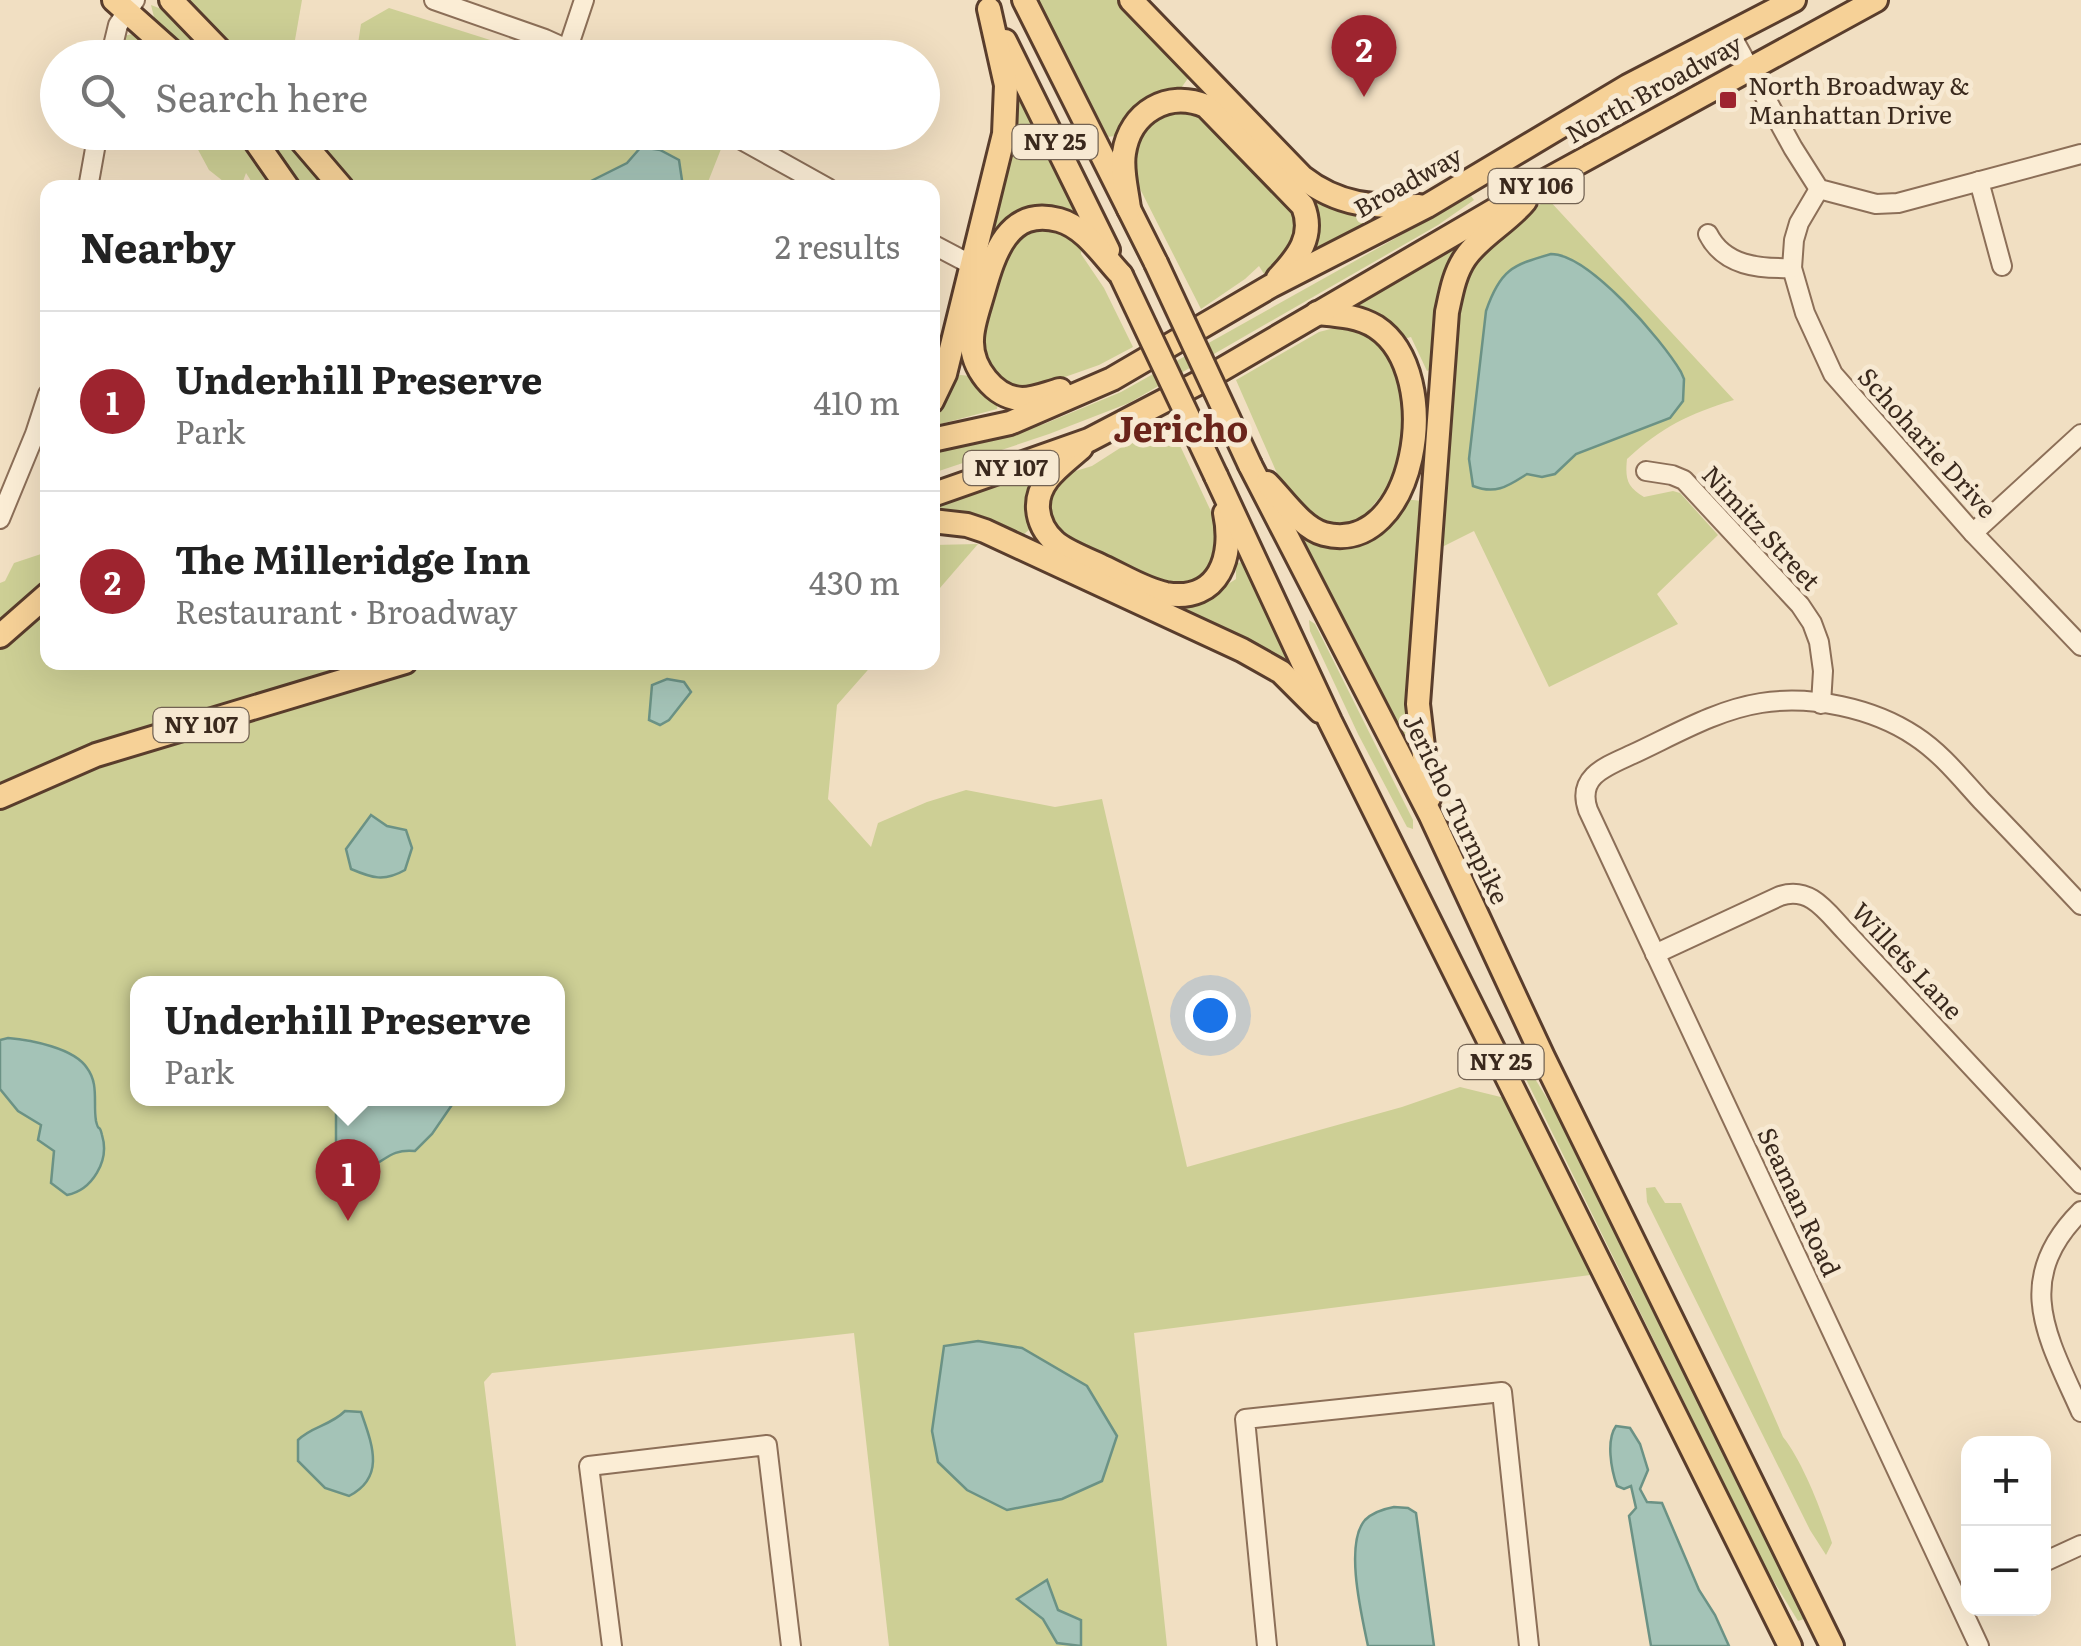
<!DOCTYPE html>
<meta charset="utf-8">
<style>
body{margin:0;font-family:Literata,serif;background:#f2f2f2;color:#222}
.controls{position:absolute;right:30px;bottom:30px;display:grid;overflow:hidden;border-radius:20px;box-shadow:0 10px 40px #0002}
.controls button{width:90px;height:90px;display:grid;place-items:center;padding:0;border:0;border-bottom:2px solid #e0e0e0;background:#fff;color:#222;font:50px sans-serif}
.you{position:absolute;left:1210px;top:1015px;width:35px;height:35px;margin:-25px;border:8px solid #fff;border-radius:50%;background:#1a73e8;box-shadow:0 0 0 15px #1a73e833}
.badge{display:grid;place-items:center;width:65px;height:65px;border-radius:50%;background:#9e242f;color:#fff;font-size:32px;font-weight:700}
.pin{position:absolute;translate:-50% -82px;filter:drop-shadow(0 2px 5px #0008)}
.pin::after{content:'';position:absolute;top:52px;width:35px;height:30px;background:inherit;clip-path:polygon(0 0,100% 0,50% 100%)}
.popup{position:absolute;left:130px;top:976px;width:435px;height:130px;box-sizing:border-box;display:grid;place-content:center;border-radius:20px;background:#fff;filter:drop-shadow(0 2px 8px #0005);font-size:32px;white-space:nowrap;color:#767676}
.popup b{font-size:38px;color:#222}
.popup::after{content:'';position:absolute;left:50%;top:100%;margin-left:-20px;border:20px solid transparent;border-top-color:#fff}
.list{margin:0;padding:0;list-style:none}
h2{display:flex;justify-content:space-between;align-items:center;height:130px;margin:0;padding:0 40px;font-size:42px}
h2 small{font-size:32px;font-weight:400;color:#767676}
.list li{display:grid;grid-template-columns:65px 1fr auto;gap:30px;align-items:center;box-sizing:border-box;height:180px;padding:0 40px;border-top:2px solid #e0e0e0}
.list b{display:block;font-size:38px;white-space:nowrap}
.list p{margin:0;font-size:32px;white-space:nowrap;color:#767676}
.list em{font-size:32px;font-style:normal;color:#767676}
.icon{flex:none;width:55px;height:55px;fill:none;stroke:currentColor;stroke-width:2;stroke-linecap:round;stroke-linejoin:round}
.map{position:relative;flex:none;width:2081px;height:1646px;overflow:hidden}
.search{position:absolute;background:#fff;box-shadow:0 10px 40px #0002;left:40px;top:40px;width:900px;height:110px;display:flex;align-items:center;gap:25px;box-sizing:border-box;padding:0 35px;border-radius:55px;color:#767676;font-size:38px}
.panel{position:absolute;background:#fff;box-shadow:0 10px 40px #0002;left:40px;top:180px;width:900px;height:490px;border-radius:20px}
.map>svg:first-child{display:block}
.green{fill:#cdcf95;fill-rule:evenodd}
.water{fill:#a4c3b7;stroke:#6b9285;stroke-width:2.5}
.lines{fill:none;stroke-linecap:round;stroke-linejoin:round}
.minor-casing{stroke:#8c6f58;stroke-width:22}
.major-casing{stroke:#593d2c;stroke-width:28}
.minor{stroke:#fbedd5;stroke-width:18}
.major{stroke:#f6d197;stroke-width:22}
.major-bridge-casing{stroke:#593d2c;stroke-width:28;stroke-linecap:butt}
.major-bridge{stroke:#f6d197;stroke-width:22}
.poi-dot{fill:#9e242f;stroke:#f7e9d2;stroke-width:4}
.labels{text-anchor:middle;stroke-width:10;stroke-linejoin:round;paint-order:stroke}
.shield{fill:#f7e9d2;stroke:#736353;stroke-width:2.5}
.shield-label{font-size:22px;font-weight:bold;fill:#3a291d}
.poi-label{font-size:25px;fill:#3a291d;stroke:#f7e9d2;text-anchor:start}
.street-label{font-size:25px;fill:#3a291d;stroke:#f7e9d2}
.district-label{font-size:35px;font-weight:bold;fill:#6a241a;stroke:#f7e9d2}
</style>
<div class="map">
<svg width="2081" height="1646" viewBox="0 0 2081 1646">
<rect width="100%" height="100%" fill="#f1dfc2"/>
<g class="green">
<path d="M186 0H302L292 57H236Z"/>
<path d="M1038 0H1119L1191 74 1179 91C1146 93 1130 107 1115 136L1107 137Z"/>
<path d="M151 5 164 10 209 57H196L155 21Z"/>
<path d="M389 8 544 57H356L361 24Z"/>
<path d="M138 33 170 58H115L123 36Z"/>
<path d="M1017 90 1084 222 1018 216 1015 212 986 240Z"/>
<path d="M1176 108 1199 112 1293 205 1301 230 1284 262 1264 274 1259 266 1245 279 1201 309 1132 173 1134 134 1152 116Z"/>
<path d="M706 132 718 138 721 149 706 187H683L685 185 627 163 579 187 350 188 302 133Z"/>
<path d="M189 133H233L270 187H255L246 173 242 184 228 185 209 170Z"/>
<path d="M262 133H282L330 187H300Z"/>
<path d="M1471 196 1474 200 1438 225 1129 403 1049 434 933 473 932 452 1044 424 1121 392Z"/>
<path d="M1317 199 1370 213 1371 219 1308 257 1311 206Z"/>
<path d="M1548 199 1734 400C1688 414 1662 427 1627 459 1625 479 1627 487 1644 497L1673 491 1680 493 1718 535 1657 594 1678 624 1549 687 1474 531 1436 550 1456 312 1474 257 1494 236Z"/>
<path d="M1052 225 1082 241 1081 254 1104 288 1133 347 1099 365 1062 378 1044 389 1027 392 1008 386 989 371 979 339 1002 251 1015 235Z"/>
<path d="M1471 235 1434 368 1427 371 1411 337 1400 340 1360 312 1356 303Z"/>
<path d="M1342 326 1367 332 1384 349 1398 371 1407 412 1404 450 1390 485 1364 516 1344 528 1318 526 1287 496 1236 380 1319 332Z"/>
<path d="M950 374 971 376 998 401 997 409 933 426V409Z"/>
<path d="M1167 418 1216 522 1214 550 1220 556C1214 563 1207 575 1199 580 1167 600 1089 550 1058 535L1047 522 1043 496 1066 474 1092 466Z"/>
<path d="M1039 470 1042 476 1032 527 1020 538 942 512 939 506Z"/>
<path d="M1403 499 1423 501 1408 736 1405 738 1297 531C1354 560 1365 540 1403 499Z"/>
<path d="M978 544 933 596V545Z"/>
<path d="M47 552V592L0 632V583L5 581 14 563Z"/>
<path d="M1245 557 1306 683 1158 603 1203 600 1236 579V563L1243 562Z"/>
<path d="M47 607 48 662 372 663 73 752 0 783V645Z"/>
<path d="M1309 620 1315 624 1413 820V829L1407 827 1358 734 1310 631Z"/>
<path d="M436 663H874L837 705 828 799 871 847 878 823 927 802 966 790 1055 807 1102 799 1187 1167 1402 1107 1460 1087 1521 1102 1606 1273 1134 1333 1167 1646H889L854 1333 492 1373 484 1382 516 1646H0V1089L19 1111 41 1125 54 1151 51 1183 67 1195 102 1132 97 1125 95 1083C69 1058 39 1031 0 1040V809L39 789 122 758ZM138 984H558V1098H138Z"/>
<path d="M1462 808 1486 864 1459 876 1434 822Z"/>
<path d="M1529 1069 1561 1121 1804 1619 1798 1621 1765 1567 1524 1075Z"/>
<path d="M1655 1187 1665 1203H1681L1783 1437C1803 1462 1822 1512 1832 1543L1826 1555 1810 1530 1647 1202 1646 1188Z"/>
</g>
<g class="water">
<path d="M641 147 660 150 679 160 683 187H579L627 163Z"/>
<path d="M1551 254C1589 254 1662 340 1681 372L1684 379 1683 401 1670 418 1576 454 1555 474 1542 477 1527 474C1508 486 1496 495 1473 486L1469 459 1486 311C1500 270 1512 265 1551 254Z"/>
<path d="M667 679 684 682 691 692 669 720 660 725 649 720 652 685Z"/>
<path d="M371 815 387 826 406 830 412 848 405 870C384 882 372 878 351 869L346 849Z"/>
<path d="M8 1038C31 1040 74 1048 87 1068 99 1084 93 1102 96 1121 99 1134 99 1122 102 1135 110 1161 92 1190 67 1195L51 1183 54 1151 38 1140 41 1125 18 1111 0 1089V1040Z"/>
<path d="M336 1099V1098L456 1099 432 1134 415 1151C378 1147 383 1180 342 1162L336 1145Z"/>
<path d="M978 1341 1022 1348 1087 1386 1117 1436 1102 1481 1062 1499 1007 1510 967 1490 938 1462 932 1431 944 1346Z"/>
<path d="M345 1411 361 1412C372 1444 386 1477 349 1496L325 1488 298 1461V1440C312 1426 330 1426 345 1411Z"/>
<path d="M1616 1426 1630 1428 1640 1444 1648 1470 1640 1489 1647 1502 1662 1503 1699 1590 1715 1615 1729 1646H1651L1629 1516 1636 1508 1631 1486 1624 1489 1617 1486C1611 1469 1606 1440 1616 1426Z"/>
<path d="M1394 1507 1408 1508 1416 1513 1434 1646H1368C1362 1617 1344 1544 1365 1520 1373 1512 1383 1509 1394 1507Z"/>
<path d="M1047 1580 1058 1610 1081 1620V1646L1057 1643 1043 1619 1017 1599Z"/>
</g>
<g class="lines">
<defs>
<g id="minor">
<path d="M434 0 545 39 587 58"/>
<path d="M1730 33 1793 148 1819 189 1876 204 1898 203 2081 154"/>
<path d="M568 48 584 0"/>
<path d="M110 58 118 25 135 0"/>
<path d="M727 132 828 188"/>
<path d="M1979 181 2002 266"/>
<path d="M88 188 98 132"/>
<path d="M1819 189 1799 223 1794 240 1792 268 1805 313 1833 374 1973 533 2081 646"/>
<path d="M1708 234C1724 266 1759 269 1792 268"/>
<path d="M932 244 972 265"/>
<path d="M1646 471 1672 475 1684 480 1800 605 1812 623 1819 642 1823 671 1821 704"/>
<path d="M0 519 35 434 48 394"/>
<path d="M1973 533 2081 434"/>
<path d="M1655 954 1780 896C1810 886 1826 911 1845 931L2081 1184"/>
<path d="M2081 1211C2012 1280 2047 1336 2081 1412"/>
<path d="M2044 1562 2081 1545"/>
<path d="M612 1646 589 1466 767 1445 791 1646"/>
<path d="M1267 1646 1245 1419 1502 1392 1529 1646"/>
<path d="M1979 1646 1588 810C1576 776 1607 766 1633 754 1674 735 1716 710 1761 703 1811 695 1873 708 1915 736 1941 753 1960 777 1981 800 2015 835 2048 870 2081 905"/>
</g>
<g id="major">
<path d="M114 0 179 58"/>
<path d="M171 0 227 58"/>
<path d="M1024 0 1156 263"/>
<path d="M1131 0 1302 177C1339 206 1373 207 1419 206"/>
<path d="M1005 41 1108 250"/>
<path d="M249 132 288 188"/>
<path d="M294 132 342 188"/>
<path d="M1129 209C1127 191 1121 170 1124 153 1130 112 1168 90 1206 106L1303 206C1315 236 1298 257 1278 278"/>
<path d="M1060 390C1048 393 1035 399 1022 399 994 398 971 367 972 340 972 326 978 310 982 296 993 258 1006 206 1059 220 1085 227 1103 256 1121 275"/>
<path d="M932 401 945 374 1004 134 1006 85 989 9"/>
<path d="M932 440 1010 423 1112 379 1271 286 1427 206 1628 86 1794 0"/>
<path d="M1081 448C1062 465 1036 481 1038 509 1039 522 1045 533 1055 542 1068 553 1087 559 1103 567 1123 576 1145 590 1166 594 1220 603 1234 555 1225 513"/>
<path d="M1250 465 1431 816 1543 1057 1832 1646"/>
<path d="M1216 476 1330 721 1790 1646"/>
<path d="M1267 483C1283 499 1302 528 1324 534 1415 558 1447 374 1376 327 1358 316 1338 315 1317 313"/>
<path d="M932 495 1089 440 1202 381 1536 186 1876 0"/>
<path d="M932 521 967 525 985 531 1242 650 1281 672 1320 711"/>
<path d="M0 636 48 594"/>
<path d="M0 797 96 755 405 662"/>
<path d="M1429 798 1418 704 1447 312C1451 294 1454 274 1465 258 1480 236 1508 222 1525 201"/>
</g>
</defs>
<use href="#minor" class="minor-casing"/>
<use href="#major" class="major-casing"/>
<use href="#minor" class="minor"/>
<use href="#major" class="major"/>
<defs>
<g id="major-bridge">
<path d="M1156 263 1250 465"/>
<path d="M1121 275 1216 476"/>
</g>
</defs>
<use href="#major-bridge" class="major-bridge-casing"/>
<use href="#major-bridge" class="major-bridge"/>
</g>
<rect class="poi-dot" x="1718" y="90" width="20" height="20" rx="5"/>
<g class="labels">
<g class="shield">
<rect x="1012.5" y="125" width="85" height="34" rx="8"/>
<rect x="1488.5" y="169" width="95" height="34" rx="8"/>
<rect x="963.5" y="451" width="95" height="34" rx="8"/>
<rect x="153.5" y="708" width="95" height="34" rx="8"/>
<rect x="1458.5" y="1045" width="85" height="34" rx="8"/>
</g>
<g class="shield-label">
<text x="1055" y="150">NY 25</text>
<text x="1536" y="194">NY 106</text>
<text x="1011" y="476">NY 107</text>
<text x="201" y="733">NY 107</text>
<text x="1501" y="1070">NY 25</text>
</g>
<g class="poi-label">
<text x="1748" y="95">North Broadway &amp;<tspan x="1748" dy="29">Manhattan Drive</tspan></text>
</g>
<g class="street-label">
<text transform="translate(1654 89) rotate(-29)" y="9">North Broadway</text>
<text transform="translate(1408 182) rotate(-29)" y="9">Broadway</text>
<text transform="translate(1927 443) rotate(48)" y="9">Schoharie Drive</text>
<text transform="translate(1761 528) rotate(47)" y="9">Nimitz Street</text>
<text transform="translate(1456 809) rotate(64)" y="9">Jericho Turnpike</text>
<text transform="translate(1907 961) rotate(47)" y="9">Willets Lane</text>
<text transform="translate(1799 1202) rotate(65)" y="9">Seaman Road</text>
</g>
<g class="district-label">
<text x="1181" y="442">Jericho</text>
</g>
</g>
</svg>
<div class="controls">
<button>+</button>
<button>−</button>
</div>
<div class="you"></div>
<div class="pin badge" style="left:348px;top:1221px">1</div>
<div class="popup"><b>Underhill Preserve</b>Park</div>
<div class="pin badge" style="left:1364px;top:97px">2</div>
<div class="search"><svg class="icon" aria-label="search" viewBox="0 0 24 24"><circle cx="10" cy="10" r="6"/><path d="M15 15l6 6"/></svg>Search here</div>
<section class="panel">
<h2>Nearby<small>2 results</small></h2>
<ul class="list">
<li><span class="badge">1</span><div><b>Underhill Preserve</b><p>Park</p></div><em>410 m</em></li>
<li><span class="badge">2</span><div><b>The Milleridge Inn</b><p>Restaurant · Broadway</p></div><em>430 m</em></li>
</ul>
</section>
</div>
